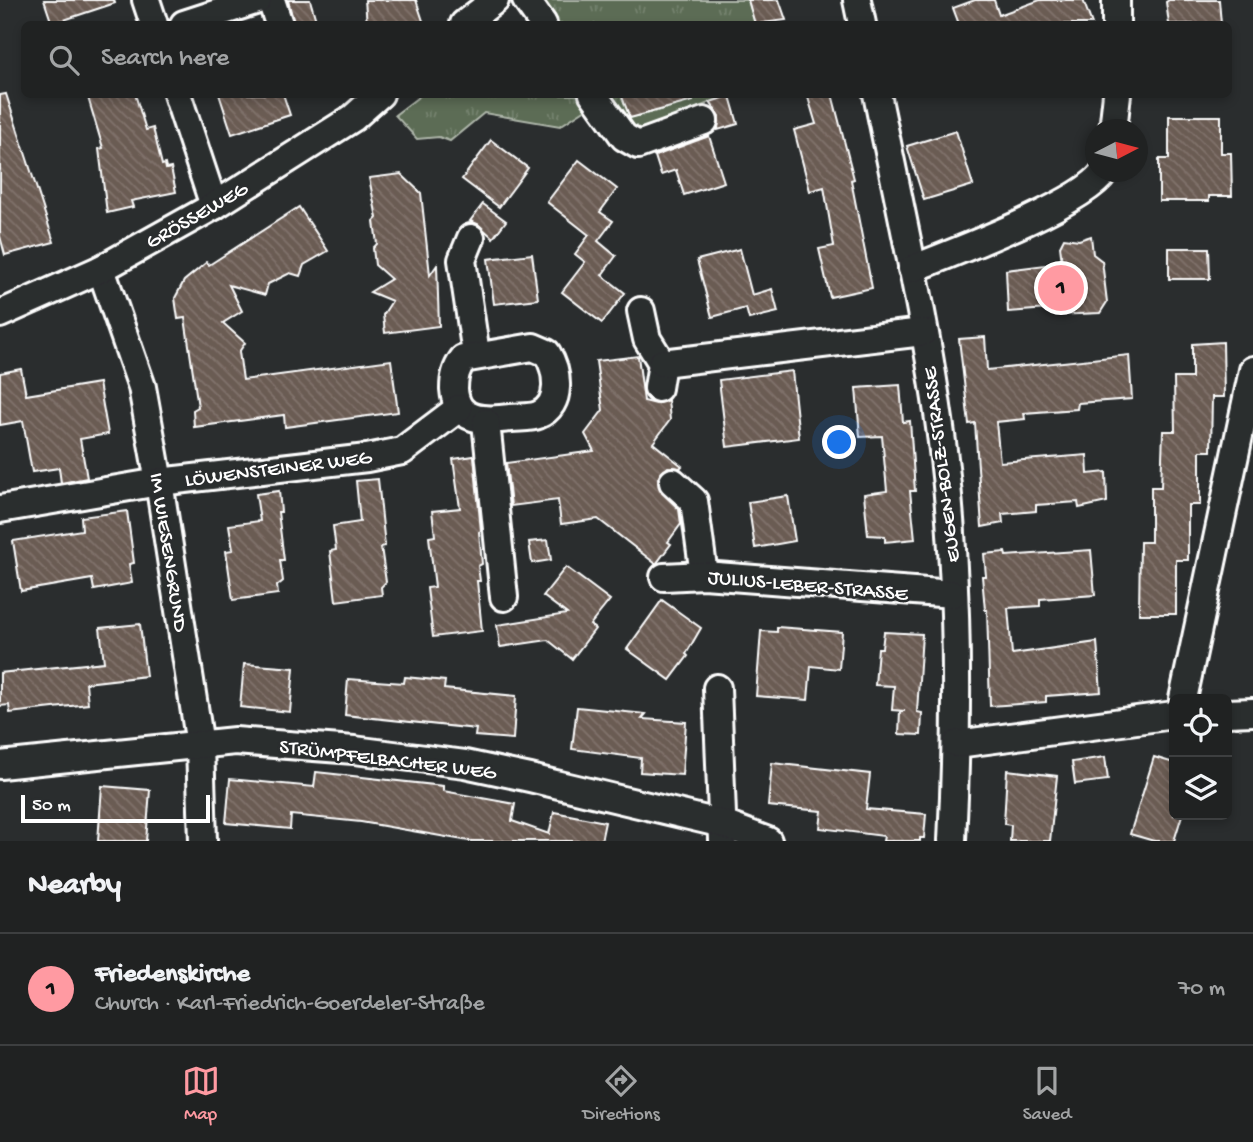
<!DOCTYPE html>
<meta charset="utf-8">
<style>
body{margin:0;font-family:"Gochi Hand",sans-serif;background:#2d2f2f;color:#f1f3f6}
.controls{position:absolute;right:21px;bottom:21px;display:grid;overflow:hidden;border-radius:10px;box-shadow:0 4px 10px #0003}
.controls button{width:63px;height:63px;display:grid;place-items:center;padding:0;border:0;border-bottom:2px solid #3d3f40;background:#202222;color:#f1f3f6;font:35px sans-serif}
.compass{position:absolute;left:1085px;top:119px;width:63px;height:63px;border-radius:50%;background:#202222;box-shadow:0 4px 10px #0003;rotate:84deg}
.scale{position:absolute;left:21px;bottom:18px;width:189px;box-sizing:border-box;padding-left:7px;border:4px solid #fff;border-top:0;font-size:19px;line-height:24px;white-space:nowrap;color:#fff;-webkit-text-stroke:5px #2a2d2e;paint-order:stroke}
.you{position:absolute;left:840px;top:443px;width:24px;height:24px;margin:-18px;border:5px solid #fff;border-radius:50%;background:#1a73e8;box-shadow:0 0 0 10px #1a73e833}
.badge{display:grid;place-items:center;width:46px;height:46px;border-radius:50%;background:#ff9aa2;color:#111;font-size:23px;font-weight:700}
.pin{position:absolute;translate:-50% -50%;border:4px solid #fff;box-shadow:0 2px 7px #0006}
.list{margin:0;padding:0;list-style:none}
h2{display:flex;justify-content:space-between;align-items:center;height:91px;margin:0;padding:0 28px;font-size:30px}
h2 small{font-size:23px;font-weight:400;color:#a2a4a5}
.list li{display:grid;grid-template-columns:46px 1fr auto;gap:21px;align-items:center;box-sizing:border-box;height:112px;padding:0 28px;border-top:2px solid #3d3f40}
.list b{display:block;font-size:26px;white-space:nowrap}
.list p{margin:0;font-size:23px;white-space:nowrap;color:#a2a4a5}
.list em{font-size:23px;font-style:normal;color:#a2a4a5}
.icon{flex:none;width:38px;height:38px;fill:none;stroke:currentColor;stroke-width:2;stroke-linecap:round;stroke-linejoin:round}
.map{position:relative;flex:none;width:1253px;height:841px;overflow:hidden}
.search{position:absolute;background:#202222;box-shadow:0 4px 10px #0003;left:21px;right:21px;top:21px;height:77px;display:flex;align-items:center;gap:18px;box-sizing:border-box;padding:0 24px;border-radius:10px;color:#a2a4a5;font-size:26px}
.sheet{height:203px;background:#202222}
nav{display:flex;justify-content:space-around;align-items:center;box-sizing:border-box;height:98px;border-top:2px solid #3d3f40;background:#202222;font-size:19px;color:#a2a4a5}
nav a{display:grid;justify-items:center;gap:4px}
nav .on{color:#ff9aa2}
.map>svg:first-child{display:block}
.park{fill:url(#park-tufts);stroke:#aeb6aa;stroke-width:2}
.building{fill:url(#building-back-hatch);stroke:#fff;stroke-width:2}
.lines{fill:none;stroke-linecap:round;stroke-linejoin:round}
.minor-casing{stroke:#fff;stroke-width:32}
.minor{stroke:#2a2d2e;stroke-width:26}
.labels{text-anchor:middle;stroke-width:5;stroke-linejoin:round;paint-order:stroke}
.street-label{font-size:21px;fill:#fff;stroke:#2a2d2e}
</style>
<div class="map">
<svg width="1253" height="841" viewBox="0 0 1253 841">
<defs>
<pattern id="park-tufts" width="24" height="20" patternUnits="userSpaceOnUse" patternTransform="scale(1.75)"><rect width="24" height="20" fill="#5c6c55"/><path d="M3 7l-1-3M5 7V3M7 7l1-3M15 17l-1-3M17 17v-4M19 17l1-3" fill="none" stroke="#74826e"/></pattern>
<pattern id="building-back-hatch" width="6" height="6" patternUnits="userSpaceOnUse" patternTransform="scale(1.75)"><rect width="6" height="6" fill="#6b5b53"/><path d="M-1 5l2 2M0 0l6 6M5-1l2 2" fill="none" stroke="#81746d"/></pattern>
</defs>
<rect width="100%" height="100%" fill="#2a2d2e"/>
<filter id="ink" filterUnits="userSpaceOnUse"><feTurbulence type="fractalNoise" baseFrequency=".0143" numOctaves="2"/><feDisplacementMap in="SourceGraphic" scale="14" xChannelSelector="R" yChannelSelector="G"/><feConvolveMatrix kernelMatrix="1 2 1 2 8 2 1 2 1" color-interpolation-filters="sRGB"/></filter>
<g filter="url(#ink)">
<g class="park">
<path d="M535 0H748L755 24H553Z"/>
<path d="M421 95H584L592 105 560 126 484 113 450 141 439 137 417 139 395 115Z"/>
<path d="M605 95H727L646 130 632 127Z"/>
</g>
<g class="building">
<path d="M44 0H114L115 3 52 24Z"/>
<path d="M288 0H310L317 24H294Z"/>
<path d="M365 0H416L424 24H367Z"/>
<path d="M748 0H779L786 20 755 24Z"/>
<path d="M975 0H994L999 15 1040 0H1083L1092 24H959L953 8Z"/>
<path d="M1169 0H1219L1221 24H1169L1166 2Z"/>
<path d="M6 94 54 242 5 255 0 236V95Z"/>
<path d="M87 94H135L146 130 153 128 162 165 165 164 166 169 171 168 176 192 131 201 133 207 107 213 99 149 103 148Z"/>
<path d="M219 94H283L290 115 232 134Z"/>
<path d="M621 94H692L693 101 630 118Z"/>
<path d="M807 94H832L854 179 851 180 872 288 830 297 819 249 834 246 824 187 810 191 794 130 816 124Z"/>
<path d="M730 96 738 124 718 130 719 116 710 102Z"/>
<path d="M1169 116H1221V153H1231L1232 196H1209V201H1159V159H1169Z"/>
<path d="M956 131 973 185 924 200 907 146Z"/>
<path d="M709 136 724 182 684 195 676 170 661 175 655 156Z"/>
<path d="M491 140 528 168 499 207 462 179Z"/>
<path d="M579 160 617 189 600 212 613 221 598 241 616 256 602 275 625 293 602 323 562 292 585 262 575 254 589 235 547 202Z"/>
<path d="M401 174 421 193 430 275 437 265 439 326 385 333 383 315 392 301 370 292 391 279 375 265 373 248 377 244 374 221 377 218 369 178Z"/>
<path d="M483 204 506 221 493 238 478 224 470 221Z"/>
<path d="M299 207 328 251 304 265 300 276 290 273 268 284 265 295 229 285 242 311 223 323 245 343 239 352 243 380 391 360 398 412 285 427 284 415 194 427 193 410 198 407 185 318 178 319 175 298 184 281 207 262 209 265Z"/>
<path d="M1091 236 1093 254 1102 261 1107 302 1100 313 1056 315 1048 309 1008 312 1006 270 1062 263 1060 246 1064 238 1079 240Z"/>
<path d="M1169 248H1209L1210 279H1169Z"/>
<path d="M740 249 752 295 772 289 778 312 749 319 746 308 712 317 697 260Z"/>
<path d="M532 254 538 299 494 304 488 259Z"/>
<path d="M985 337 987 370 1129 355 1132 399 1078 403 1077 409 1024 413 1025 419 996 422 1000 462 1087 455 1088 474 1106 472 1107 502 1079 508 1078 502 1036 505V511L1002 514 1003 523 982 527 975 423 969 424 959 339Z"/>
<path d="M1223 342 1224 397H1212L1211 451H1200V505H1188V560H1176V614H1139L1140 542H1151V487H1161L1163 431H1175L1174 378H1192V344Z"/>
<path d="M638 356 644 401 656 404 668 400 670 420 653 443 682 466 680 468 668 467 658 478 662 493 679 509 681 524 668 542 671 544 656 564 598 519 561 524 558 500 511 506 506 463 594 451 585 434 603 410 596 361Z"/>
<path d="M21 369 26 395 99 383 108 434 80 439 87 478 61 483 59 468 32 472 23 421 0 425V373Z"/>
<path d="M792 371 799 438 727 447 719 380Z"/>
<path d="M900 385 903 422 910 421 915 491H910L915 539 885 542V536L868 535 864 494 887 491 882 436 860 437 856 388Z"/>
<path d="M474 456 481 531 479 532 482 564 478 566 480 581H477L482 631 433 637 427 588 435 587 429 537 435 536 432 511 460 508 453 459Z"/>
<path d="M378 479 385 546 381 547 386 582 381 587 382 595 336 601 330 551 336 550 333 526 360 522 356 481Z"/>
<path d="M279 491 281 512H278L284 560H280L283 581 277 586 278 594 233 600 226 551 233 550 229 525 260 521 256 494Z"/>
<path d="M788 496 795 541 755 548 748 502Z"/>
<path d="M127 511 134 563 129 564 132 583 94 590 92 579 21 591 13 541 82 530 81 517Z"/>
<path d="M548 540 551 560 532 563 529 542Z"/>
<path d="M1091 550 1095 595 1040 599V606L1008 608 1012 654 1097 642 1101 692 1046 696V702L990 706 987 610H985L982 576H986L984 554 1005 552 1006 556Z"/>
<path d="M566 567 610 600 590 625 595 629 572 659 548 640 500 647 497 625 567 614 543 596Z"/>
<path d="M662 600 701 628 686 654 688 656 670 680 627 649Z"/>
<path d="M140 624 146 676 86 683 88 704 10 713 9 705 0 706V673L104 662 100 628Z"/>
<path d="M777 627 842 632 839 669 811 666 808 700 756 696 761 631 777 632Z"/>
<path d="M884 632 922 634 917 712 922 713 921 735 899 734 900 711H905L892 710 894 686 875 685 878 648H882Z"/>
<path d="M244 664 294 668 290 712 240 707Z"/>
<path d="M405 677 445 681 444 689 516 696 513 739 475 736 476 729 345 715 348 679 404 683Z"/>
<path d="M577 707 646 714 642 719 686 722 682 775 640 772 641 758 572 749Z"/>
<path d="M1105 757 1108 780 1075 784 1072 762Z"/>
<path d="M1154 757 1174 763V815H1182L1174 841H1154L1130 834Z"/>
<path d="M772 763 870 774 866 809 926 814 924 838H920V841H883L884 836 820 828 822 811 768 806Z"/>
<path d="M1007 770 1057 776 1050 841H1010L1011 825 1004 824Z"/>
<path d="M316 772 443 786V791L515 804 512 821 549 834 554 812 605 822 601 841H469L361 822 291 815 290 829 226 823 230 779 314 787Z"/>
<path d="M102 786 150 790 146 841H98Z"/>
</g>
<g class="lines">
<defs>
<g id="minor">
<path d="M146 0 154 24"/>
<path d="M271 0 279 24"/>
<path d="M526 0 543 24"/>
<path d="M857 0 862 24"/>
<path d="M1116 0V24"/>
<path d="M184 24 258 0"/>
<path d="M464 24 495 0"/>
<path d="M177 94 214 206"/>
<path d="M593 94 624 137 638 145 704 121"/>
<path d="M877 94C907 242 944 399 952 549 958 646 957 744 952 841"/>
<path d="M1113 130 1117 94"/>
<path d="M471 238 462 260 476 354"/>
<path d="M101 269 142 387 159 482 200 745 203 841"/>
<path d="M912 269C952 253 1083 204 1104 172"/>
<path d="M641 311 647 339 662 363 658 388"/>
<path d="M0 314 101 269 214 206 353 118 380 94"/>
<path d="M533 347 547 353C558 371 563 405 538 415 531 418 520 417 511 418 486 421 456 423 454 389 454 377 456 369 463 359Z"/>
<path d="M662 363 923 332"/>
<path d="M486 422 504 597"/>
<path d="M673 482 694 501 704 575"/>
<path d="M0 509 159 482 367 458 402 451 459 408"/>
<path d="M664 577 704 575 953 594"/>
<path d="M717 688 723 840"/>
<path d="M1183 699 1253 370"/>
<path d="M1227 713 1253 712"/>
<path d="M957 744 1174 715"/>
<path d="M0 765 235 741 354 750 465 764 530 778 723 824 768 841"/>
</g>
</defs>
<use href="#minor" class="minor-casing"/>
<use href="#minor" class="minor"/>
</g>
</g>
<g class="labels">
<g class="street-label">
<text transform="translate(196 214) rotate(-30)" y="7">GRÖSSEWEG</text>
<text transform="translate(940 465) rotate(-97)" y="7">EUGEN-BOLZ-STRASSE</text>
<text transform="translate(278 467) rotate(-7)" y="7">LÖWENSTEINER WEG</text>
<text transform="translate(170 552) rotate(81)" y="7">IM WIESENGRUND</text>
<text transform="translate(808 584) rotate(5)" y="7">JULIUS-LEBER-STRASSE</text>
<text transform="translate(388 758) rotate(7)" y="7">STRÜMPFELBACHER WEG</text>
</g>
</g>
</svg>
<div class="controls">
<button><svg class="icon" aria-label="locate" viewBox="0 0 24 24"><circle cx="12" cy="12" r="6"/><path d="M12 2v4M12 18v4M2 12h4M18 12h4"/></svg></button>
<button><svg class="icon" aria-label="layers" viewBox="0 0 24 24"><path d="M12 4l9 5-9 5-9-5zM3 14l9 5 9-5"/></svg></button>
</div>
<svg class="compass" viewBox="-18 -18 36 36"><path d="M0-13l5 13h-10z" fill="#e53935"/><path d="M0 13l5-13h-10z" fill="#a2a4a5"/></svg>
<div class="scale">50 m</div>
<div class="you"></div>
<div class="pin badge" style="left:1061px;top:288px">1</div>
<div class="search"><svg class="icon" aria-label="search" viewBox="0 0 24 24"><circle cx="10" cy="10" r="6"/><path d="M15 15l6 6"/></svg>Search here</div>
</div>
<section class="sheet">
<h2>Nearby<small></small></h2>
<ul class="list">
<li><span class="badge">1</span><div><b>Friedenskirche</b><p>Church · Karl-Friedrich-Goerdeler-Straße</p></div><em>70 m</em></li>
</ul>
</section>
<nav>
<a class="on"><svg class="icon" aria-label="map" viewBox="0 0 24 24"><path d="M3 6l6-2 6 2 6-2v14l-6 2-6-2-6 2zM9 4v14M15 6v14"/></svg>Map</a>
<a><svg class="icon" aria-label="directions" viewBox="0 0 24 24"><path d="M12 3l9 9-9 9-9-9zM9 14v-3h6M13 9l2 2-2 2"/></svg>Directions</a>
<a><svg class="icon" aria-label="saved" viewBox="0 0 24 24"><path d="M7 4h10v16l-5-4-5 4z"/></svg>Saved</a>
</nav>
